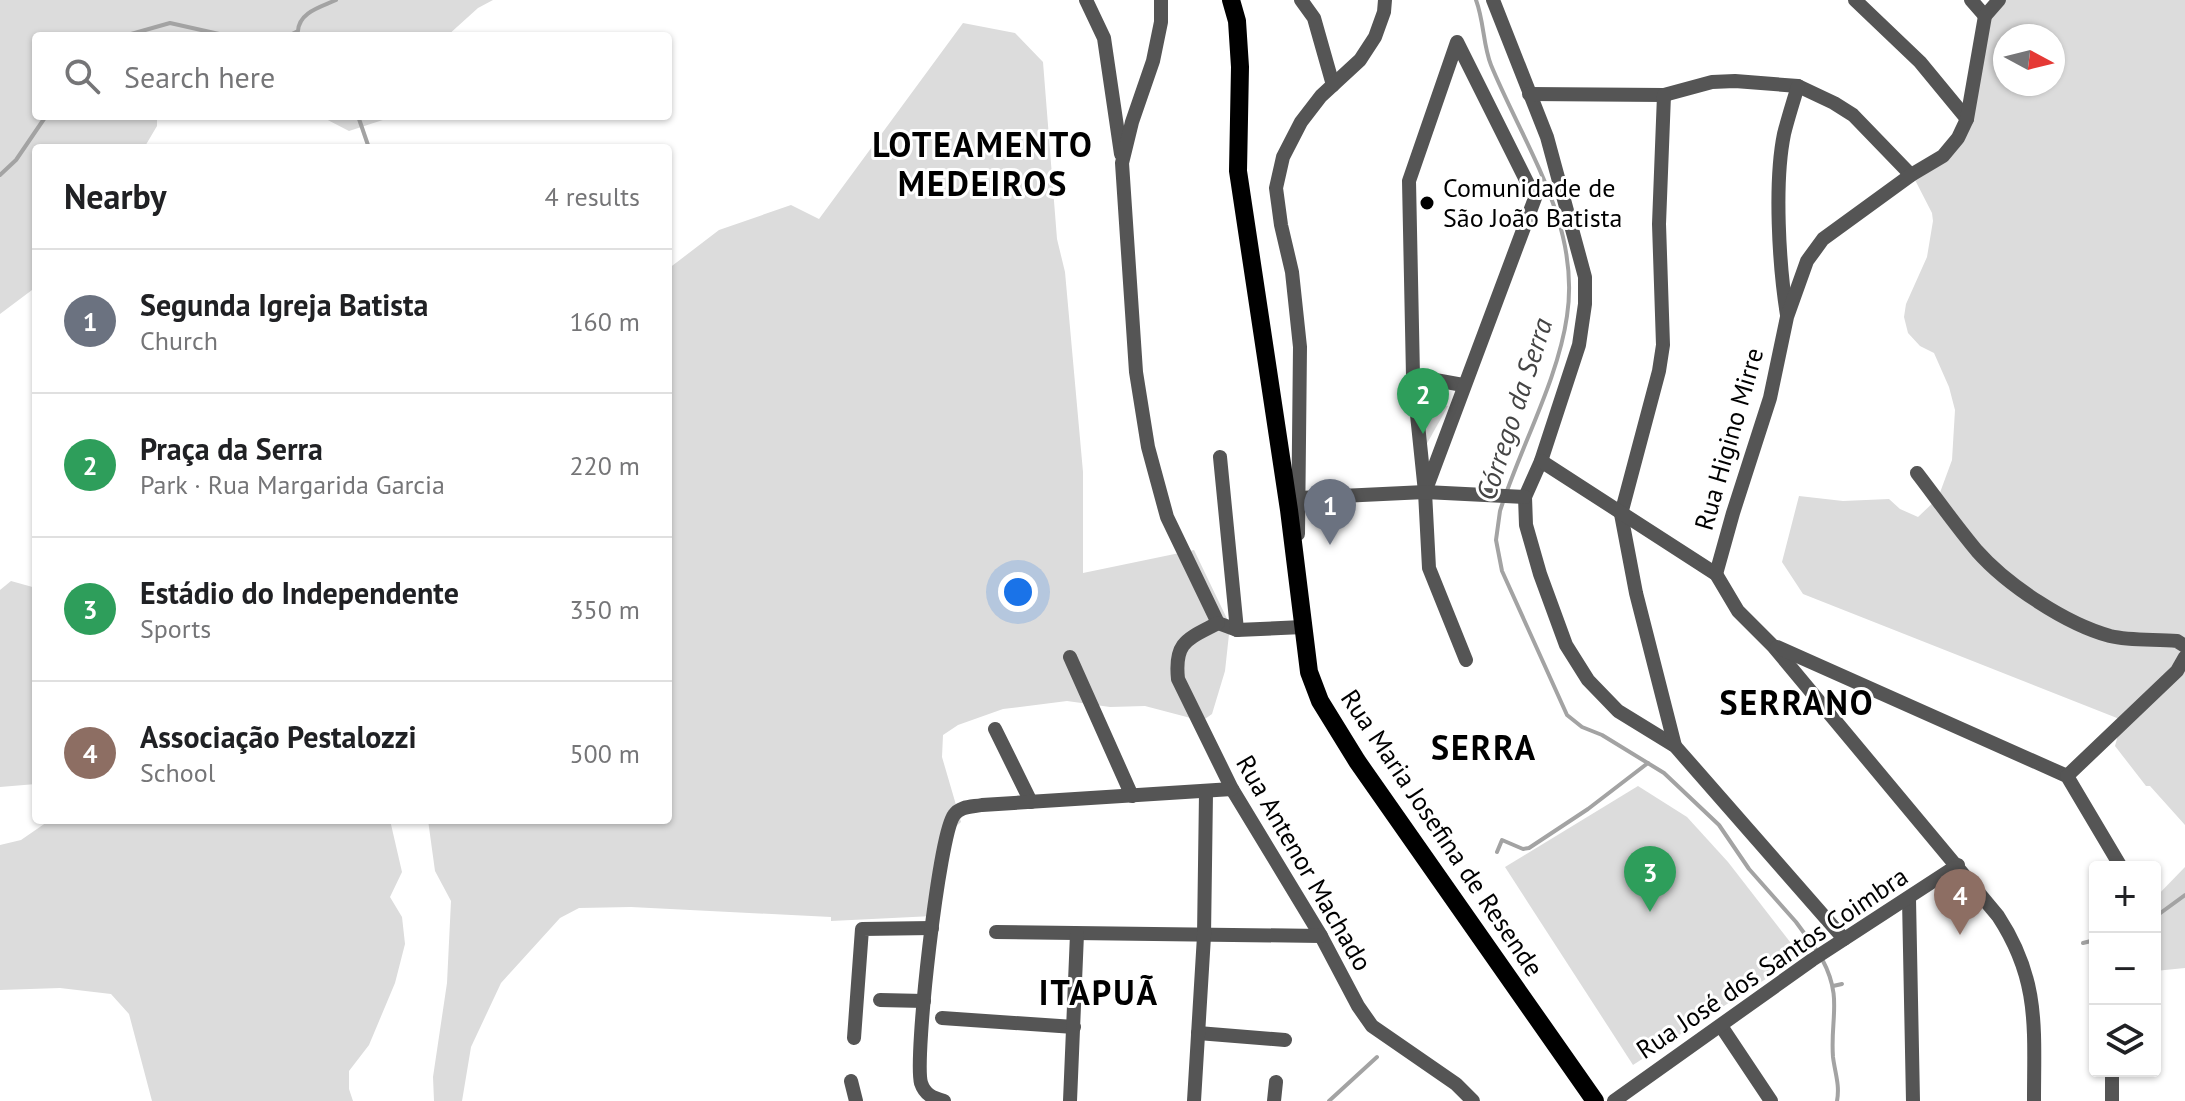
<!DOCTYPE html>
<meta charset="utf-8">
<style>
body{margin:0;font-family:"PT Sans",sans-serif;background:#f6f6f6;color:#202124}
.controls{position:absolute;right:24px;bottom:24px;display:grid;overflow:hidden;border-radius:8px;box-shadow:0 2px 6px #0004}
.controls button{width:72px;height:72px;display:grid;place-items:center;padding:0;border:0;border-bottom:2px solid #e0e0e0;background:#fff;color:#202124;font:40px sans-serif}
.compass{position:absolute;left:1993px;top:24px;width:72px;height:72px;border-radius:50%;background:#fff;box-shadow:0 2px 6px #0004;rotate:97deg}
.you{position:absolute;left:1018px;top:592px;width:28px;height:28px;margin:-20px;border:6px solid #fff;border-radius:50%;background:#1a73e8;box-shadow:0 0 0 12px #1a73e833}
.badge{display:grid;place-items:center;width:52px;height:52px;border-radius:50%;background:#000;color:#fff;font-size:26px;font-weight:700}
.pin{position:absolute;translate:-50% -66px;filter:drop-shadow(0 2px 4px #0008)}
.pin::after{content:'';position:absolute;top:42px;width:28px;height:24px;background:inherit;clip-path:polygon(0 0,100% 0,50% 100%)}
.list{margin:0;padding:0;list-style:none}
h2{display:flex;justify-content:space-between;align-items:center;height:104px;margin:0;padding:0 32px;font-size:34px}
h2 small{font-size:26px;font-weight:400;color:#757577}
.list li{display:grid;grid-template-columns:52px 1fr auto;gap:24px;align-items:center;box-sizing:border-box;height:144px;padding:0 32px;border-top:2px solid #e0e0e0}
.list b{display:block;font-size:30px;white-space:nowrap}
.list p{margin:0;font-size:26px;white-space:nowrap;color:#757577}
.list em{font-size:26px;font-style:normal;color:#757577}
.icon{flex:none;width:44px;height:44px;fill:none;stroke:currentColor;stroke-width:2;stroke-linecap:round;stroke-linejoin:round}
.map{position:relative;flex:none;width:2185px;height:1101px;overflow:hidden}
.search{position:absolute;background:#fff;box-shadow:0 2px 6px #0004;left:32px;top:32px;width:640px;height:88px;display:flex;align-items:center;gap:20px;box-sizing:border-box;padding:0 28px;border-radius:8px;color:#757577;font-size:30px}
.panel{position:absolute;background:#fff;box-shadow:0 2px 6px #0004;left:32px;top:144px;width:640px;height:680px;border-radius:8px}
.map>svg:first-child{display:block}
.green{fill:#dcdcdc;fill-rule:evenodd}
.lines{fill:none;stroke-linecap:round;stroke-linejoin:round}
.stream{stroke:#a3a3a3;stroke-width:4}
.minor{stroke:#555;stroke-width:14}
.major{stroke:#000;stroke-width:18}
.poi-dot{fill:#000;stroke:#fff;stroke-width:3}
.labels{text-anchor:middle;stroke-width:6;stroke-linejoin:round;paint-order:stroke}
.poi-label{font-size:26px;fill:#000;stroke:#fff;text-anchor:start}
.street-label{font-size:26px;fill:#000;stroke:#fff}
.water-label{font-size:28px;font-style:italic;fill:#444;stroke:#fff}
.district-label{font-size:34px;font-weight:bold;letter-spacing:2px;fill:#000;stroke:#fff}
</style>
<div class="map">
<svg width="2185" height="1101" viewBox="0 0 2185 1101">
<rect width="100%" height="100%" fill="#fff"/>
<g class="green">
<path d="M0 0H493L478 8 447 36H36V116H157V126L144 148H36V287L0 314Z"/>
<path d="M2005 0H2185V825L2150 786H2146L2115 746 2122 720 1803 594 1782 562 1799 496 1843 501 1889 499 1900 509 1918 517 1938 498 1952 460 1955 410 1949 387 1934 353 1920 346 1908 333 1904 317 1906 304 1927 257 1933 221 1932 213 1914 178 1964 142 1989 18ZM2005 36H2053V84H2005Z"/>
<path d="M963 23 1015 33 1043 62 1057 239 1065 272 1083 472V573L1194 550 1230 625 1225 671 1212 714 1202 721 1145 706 1110 707 1067 701 1003 709 958 725 943 735 942 757 961 822 951 831 933 916 831 921V917L631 907 579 908 560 918 501 983 471 1047 462 1101H434L433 1077 447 983 451 901 435 871 428 820H668V269L719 230 791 205 819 219Z"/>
<path d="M320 116H395L349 131Z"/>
<path d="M1413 399 1448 406 1416 463Z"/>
<path d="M11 581 36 588V784L0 787V590Z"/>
<path d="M1638 786 1687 817 1728 862 1801 956 1633 1065 1505 867Z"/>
<path d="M50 820H390L402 872 390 897 402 917 405 944 395 983 369 1045 349 1071V1089L353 1101H152L129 1014 111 994 60 988 0 990V845L21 840Z"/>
<path d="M2185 867V968L2155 971V898Z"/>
</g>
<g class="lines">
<g class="stream">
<path d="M1476 0C1484 21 1483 45 1491 65 1524 145 1581 225 1567 316 1558 380 1520 448 1500 511L1496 540 1502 571 1567 715 1582 727 1602 735 1664 773 1719 825 1749 869 1796 922 1818 952"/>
<path d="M124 36 170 23 228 36"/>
<path d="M288 36 298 31C299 12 321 7 336 0"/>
<path d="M358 116 369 148"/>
<path d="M0 175 16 160 46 116"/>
<path d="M1497 852 1502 840 1523 849 1529 848 1588 809 1648 763"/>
<path d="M2155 917 2185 895"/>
<path d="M2083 943 2095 940"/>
<path d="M1822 959C1843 998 1830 1018 1833 1057 1835 1073 1840 1085 1837 1101"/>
<path d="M1833 986 1842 984"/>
<path d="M1329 1101 1377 1057"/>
</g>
<g class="minor">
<path d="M1086 0 1104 38 1121 154"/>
<path d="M1161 0V22L1153 61 1132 122 1122 163 1136 372 1148 447 1167 517 1218 623 1237 630 1303 627"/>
<path d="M1301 0 1314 18 1333 85"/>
<path d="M1493 0 1547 137 1585 277V304L1579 345 1541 461 1525 497 1526 525 1540 574 1566 645 1588 680 1618 711 1675 746 1844 939"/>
<path d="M1855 0 1920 62 1967 119"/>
<path d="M1971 0 1985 16"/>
<path d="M1529 94 1664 95 1712 82 1735 81 1798 86 1834 103 1853 115 1911 175"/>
<path d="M1664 95 1659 224 1663 345 1659 371 1621 514 1636 593 1675 746"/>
<path d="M1787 315C1779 265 1774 183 1784 134 1788 118 1793 102 1798 86"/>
<path d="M1413 376 1463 385"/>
<path d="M1220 457 1237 630"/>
<path d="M1541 461 1716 574 1738 611 1773 646 1998 916C2040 980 2034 1028 2034 1101"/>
<path d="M1917 473C1937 499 1956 526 1977 551 2007 585 2066 624 2110 636 2131 641 2155 639 2177 641L2185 646"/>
<path d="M1425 492 1535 198 1457 42 1409 181 1413 376 1425 492 1429 568 1466 660"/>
<path d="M1299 498 1425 492 1525 497"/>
<path d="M1298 534 1300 347 1292 272 1281 225 1276 188 1283 157 1301 122 1321 96 1360 60 1375 37 1384 12 1385 0"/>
<path d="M1716 574 1733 513 1770 398 1787 317 1807 261 1823 239 1911 175 1943 156 1958 138 1967 119 1985 16 1999 0"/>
<path d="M1218 623C1188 639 1174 641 1178 679L1232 789 1321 936 1358 1006 1372 1026 1456 1084 1473 1101"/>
<path d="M1777 647 2067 776 2121 867"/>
<path d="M1070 657 1132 796"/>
<path d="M995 729 1031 802"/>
<path d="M2067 776 2177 671 2185 657"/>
<path d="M1909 899 1913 1101"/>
<path d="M996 932 1321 936"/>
<path d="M880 1000 924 1001"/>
<path d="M942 1018 1074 1027"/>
<path d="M1721 1026 1771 1101"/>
<path d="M1198 1033 1285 1040"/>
<path d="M854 1038 862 929 932 928"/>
<path d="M851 1081 856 1101"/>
<path d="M944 1101C933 1098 925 1095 921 1083 914 1058 939 835 954 815 960 806 972 807 982 805L1232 789"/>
<path d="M1070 1101 1077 934"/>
<path d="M1194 1101 1204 936 1206 793"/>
<path d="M1274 1101 1276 1082"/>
<path d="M1614 1101 1812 960 1958 865"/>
<path d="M2112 1101V1071"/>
</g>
<path class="major" d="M1231 0 1237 21 1240 67 1238 171 1289 510 1309 672 1320 701 1357 761 1595 1101"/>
</g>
<circle class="poi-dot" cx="1427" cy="203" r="8"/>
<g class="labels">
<g class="poi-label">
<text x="1443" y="197">Comunidade de<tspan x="1443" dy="30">São João Batista</tspan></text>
</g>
<g class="street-label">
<text transform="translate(1729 439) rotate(-74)" y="9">Rua Higino Mirre</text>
<text transform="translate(1442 833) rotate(56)" y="9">Rua Maria Josefina de Resende</text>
<text transform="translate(1304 863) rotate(60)" y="9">Rua Antenor Machado</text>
<text transform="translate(1772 963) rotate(-34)" y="9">Rua José dos Santos Coimbra</text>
</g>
<g class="water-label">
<text transform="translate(1514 409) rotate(-72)" y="10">Córrego da Serra</text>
</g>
<g class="district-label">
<text x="983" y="157">LOTEAMENTO<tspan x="983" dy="39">MEDEIROS</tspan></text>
<text x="1797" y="715">SERRANO</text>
<text x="1484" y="760">SERRA</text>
<text x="1099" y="1005">ITAPUÃ</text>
</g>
</g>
</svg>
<div class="controls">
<button>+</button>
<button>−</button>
<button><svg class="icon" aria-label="layers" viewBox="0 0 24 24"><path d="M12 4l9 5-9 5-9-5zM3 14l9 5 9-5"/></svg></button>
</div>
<svg class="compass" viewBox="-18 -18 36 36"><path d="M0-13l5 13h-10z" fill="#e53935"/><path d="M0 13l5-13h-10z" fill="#757577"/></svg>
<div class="you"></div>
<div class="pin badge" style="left:1330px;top:545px;background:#6b7280">1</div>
<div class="pin badge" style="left:1423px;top:434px;background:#2e9e5b">2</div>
<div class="pin badge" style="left:1650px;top:912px;background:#2e9e5b">3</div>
<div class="pin badge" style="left:1960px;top:935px;background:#8d6e63">4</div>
<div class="search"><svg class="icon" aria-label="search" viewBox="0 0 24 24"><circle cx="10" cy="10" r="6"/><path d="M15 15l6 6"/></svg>Search here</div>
<section class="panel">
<h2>Nearby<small>4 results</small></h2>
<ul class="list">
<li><span class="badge" style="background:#6b7280">1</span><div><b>Segunda Igreja Batista</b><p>Church</p></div><em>160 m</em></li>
<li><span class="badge" style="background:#2e9e5b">2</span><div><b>Praça da Serra</b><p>Park · Rua Margarida Garcia</p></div><em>220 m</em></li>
<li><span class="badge" style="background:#2e9e5b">3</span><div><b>Estádio do Independente</b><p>Sports</p></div><em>350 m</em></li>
<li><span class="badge" style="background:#8d6e63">4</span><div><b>Associação Pestalozzi</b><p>School</p></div><em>500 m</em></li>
</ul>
</section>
</div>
